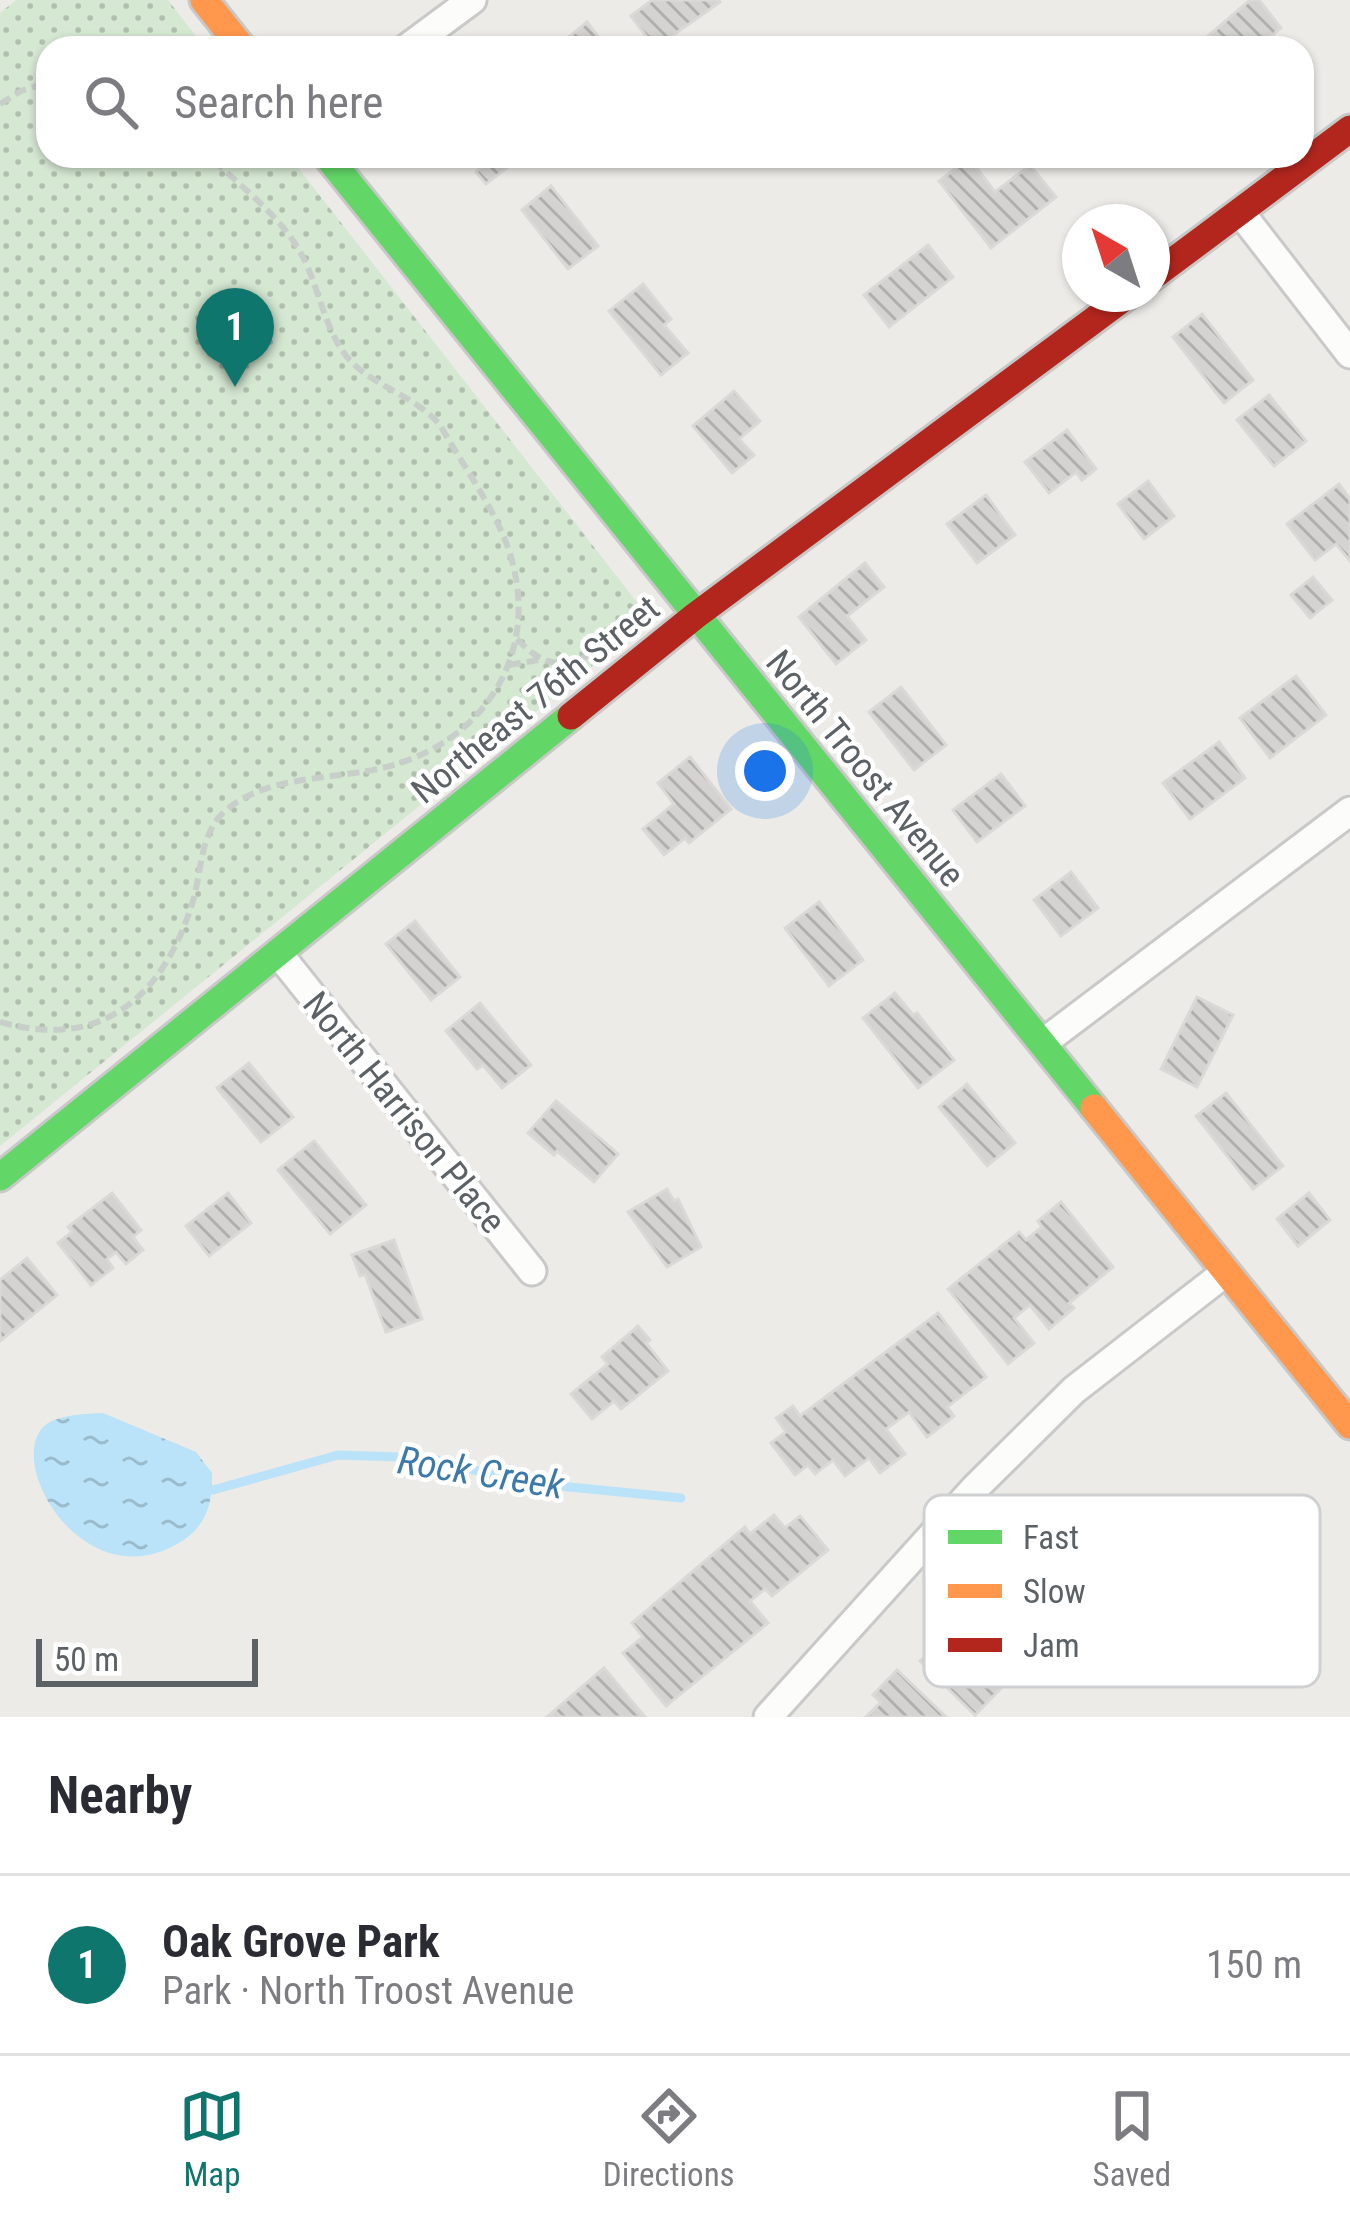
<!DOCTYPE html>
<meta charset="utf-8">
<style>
body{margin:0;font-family:"Roboto Condensed",sans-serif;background:#f7f7f7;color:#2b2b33}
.compass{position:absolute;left:1062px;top:204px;width:108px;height:108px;border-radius:50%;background:#fff;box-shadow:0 3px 9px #0004;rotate:321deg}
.scale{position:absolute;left:36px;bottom:30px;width:222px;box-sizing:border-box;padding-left:12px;border:6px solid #5c6165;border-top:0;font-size:33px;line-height:42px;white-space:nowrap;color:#5c6165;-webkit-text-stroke:9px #fff;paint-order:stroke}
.you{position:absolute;left:765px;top:771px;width:42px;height:42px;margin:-30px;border:9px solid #fff;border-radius:50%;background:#1a73e8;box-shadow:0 0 0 18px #1a73e833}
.badge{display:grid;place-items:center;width:78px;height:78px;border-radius:50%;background:#0f766e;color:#fff;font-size:39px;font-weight:700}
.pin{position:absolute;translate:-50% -99px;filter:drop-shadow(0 3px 6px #0008)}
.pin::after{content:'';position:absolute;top:63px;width:42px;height:36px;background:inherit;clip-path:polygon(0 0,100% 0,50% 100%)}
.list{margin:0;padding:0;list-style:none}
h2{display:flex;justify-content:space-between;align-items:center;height:156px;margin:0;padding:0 48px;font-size:51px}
h2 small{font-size:39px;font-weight:400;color:#7c7c81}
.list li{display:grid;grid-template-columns:78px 1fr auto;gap:36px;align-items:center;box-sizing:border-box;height:180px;padding:0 48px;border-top:3px solid #e1e1e2}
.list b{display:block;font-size:45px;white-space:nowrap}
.list p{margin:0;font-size:39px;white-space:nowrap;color:#7c7c81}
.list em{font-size:39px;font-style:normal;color:#7c7c81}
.icon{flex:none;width:66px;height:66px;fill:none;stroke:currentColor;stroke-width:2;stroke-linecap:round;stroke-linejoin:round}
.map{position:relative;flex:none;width:1350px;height:1717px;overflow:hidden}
.search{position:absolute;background:#fff;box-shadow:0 3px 9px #0004;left:36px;right:36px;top:36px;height:132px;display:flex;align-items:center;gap:30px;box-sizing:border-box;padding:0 42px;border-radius:36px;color:#7c7c81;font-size:45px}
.sheet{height:336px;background:#fff}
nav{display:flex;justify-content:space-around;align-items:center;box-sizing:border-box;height:168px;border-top:3px solid #e1e1e2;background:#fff;font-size:33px;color:#7c7c81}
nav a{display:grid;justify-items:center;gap:6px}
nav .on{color:#0f766e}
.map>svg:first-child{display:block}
.grass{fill:url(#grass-dots)}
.water{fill:url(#water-ripples)}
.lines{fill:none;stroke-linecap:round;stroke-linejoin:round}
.stream{stroke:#bae2f8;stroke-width:9}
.building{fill:url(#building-back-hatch);stroke:#dbd9d6;stroke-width:3}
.street-casing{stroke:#c9c9c9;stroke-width:33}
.fast-casing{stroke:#c8c8c7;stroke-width:33}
.slow-casing{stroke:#c8c8c7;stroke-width:33}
.jam-casing{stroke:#c8c8c7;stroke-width:33}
.path{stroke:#c8ceca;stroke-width:6;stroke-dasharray:12 6;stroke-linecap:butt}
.street{stroke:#fcfcfb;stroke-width:27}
.fast{stroke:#63d668;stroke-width:27}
.slow{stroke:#ff974d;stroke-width:27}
.jam{stroke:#b3261e;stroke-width:27}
.labels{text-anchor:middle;stroke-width:9;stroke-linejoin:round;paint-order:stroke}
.street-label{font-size:36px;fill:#5c6165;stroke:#fff}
.water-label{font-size:39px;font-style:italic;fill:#3d7aa9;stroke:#fff}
.key{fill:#fff;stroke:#ced0d1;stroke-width:3}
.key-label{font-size:33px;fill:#5c6165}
</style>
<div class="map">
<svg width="1350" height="1717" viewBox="0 0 1350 1717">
<defs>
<pattern id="grass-dots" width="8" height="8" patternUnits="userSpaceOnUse" patternTransform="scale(3)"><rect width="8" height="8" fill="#d5e8d2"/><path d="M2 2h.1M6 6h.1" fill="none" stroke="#b0bfae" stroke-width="1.8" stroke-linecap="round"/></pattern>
<pattern id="water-ripples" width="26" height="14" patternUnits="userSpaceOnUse" patternTransform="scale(3)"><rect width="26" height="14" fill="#bae2f8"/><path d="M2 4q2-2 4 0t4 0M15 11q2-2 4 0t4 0" fill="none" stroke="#9abbcc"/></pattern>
<pattern id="building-back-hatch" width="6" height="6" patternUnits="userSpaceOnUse" patternTransform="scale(3)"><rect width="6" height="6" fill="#d4d3d1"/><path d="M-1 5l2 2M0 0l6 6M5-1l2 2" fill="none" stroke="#afafad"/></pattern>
</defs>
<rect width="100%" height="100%" fill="#ecebe7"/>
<path class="grass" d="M16 0H168L205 48H48V156H289L650 619 0 1146V13Z"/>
<path class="water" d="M103 1413 196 1452 212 1473C213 1504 206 1527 179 1543 81 1601 0 1455 48 1423 65 1414 85 1414 103 1413Z"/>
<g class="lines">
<path class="stream" d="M213 1490 338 1455 430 1458 519 1482 681 1498"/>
</g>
<g class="building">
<path d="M652 0H719L720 2 655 48 631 16Z"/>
<path d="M1250 0H1259L1281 28 1256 48H1194Z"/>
<path d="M587 22 607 48H560L558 46Z"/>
<path d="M473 156H522L486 184 476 172 481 167Z"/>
<path d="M969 158 995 192 1030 165 1056 197 991 248 939 181Z"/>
<path d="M551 186 598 246 568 269 522 210Z"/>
<path d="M928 245 953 277 889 327 864 295Z"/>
<path d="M643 284 671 319 664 325 688 353 661 375 609 311Z"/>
<path d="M1202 314 1253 380 1224 403 1173 337Z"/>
<path d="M734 391 760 421 739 439 754 455 732 473 693 426Z"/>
<path d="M1269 395 1306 441 1274 466 1237 420Z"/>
<path d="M1067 430 1096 469 1082 480 1076 472 1049 493 1025 462Z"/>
<path d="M1148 481 1174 516 1144 539 1118 504Z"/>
<path d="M1339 484 1350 499V561L1336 544 1315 560 1287 524Z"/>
<path d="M986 495 1015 535 977 563 947 524Z"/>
<path d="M865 563 884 587 847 616 866 640 836 664 799 617Z"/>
<path d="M1313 577 1332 600 1310 618 1291 595Z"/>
<path d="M1296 676 1326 715 1270 758 1240 718Z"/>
<path d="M901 687 946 745 914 770 869 712Z"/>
<path d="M1219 742 1245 778 1190 819 1163 783Z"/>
<path d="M690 757 731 809 689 843 685 838 664 855 643 829 674 804 658 783Z"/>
<path d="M1001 774 1025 806 977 842 953 810Z"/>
<path d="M1071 872 1098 908 1061 936 1034 900Z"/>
<path d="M819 902 863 960 829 986 785 928Z"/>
<path d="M415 921 460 977 431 1000 386 944Z"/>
<path d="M895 993 913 1015 917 1013 954 1060 918 1088 863 1018Z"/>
<path d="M1197 997 1233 1015 1197 1087 1161 1069Z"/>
<path d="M480 1003 531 1065 502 1088 483 1065 477 1069 446 1031Z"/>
<path d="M249 1063 293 1117 261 1142 217 1088Z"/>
<path d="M967 1084 1015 1143 987 1166 939 1107Z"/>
<path d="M1226 1093 1283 1166 1253 1189 1196 1116Z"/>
<path d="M556 1101 618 1154 594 1182 557 1151 554 1155 528 1133Z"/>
<path d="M314 1141 366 1205 330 1234 278 1170Z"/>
<path d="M667 1189 674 1201 678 1199 701 1247 667 1267 628 1212Z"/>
<path d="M112 1193 141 1230 133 1237 143 1250 126 1264 116 1252 107 1259 113 1268 91 1285 58 1243 72 1232 68 1227Z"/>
<path d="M228 1193 251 1223 209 1256 186 1226Z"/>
<path d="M1309 1193 1330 1220 1298 1246 1277 1219Z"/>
<path d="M1061 1202 1113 1267 1069 1303 1074 1308 1049 1329 1030 1305 1014 1318 1034 1343 1008 1364 948 1289 1019 1232 1026 1240 1042 1227 1038 1221Z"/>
<path d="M394 1240 422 1319 386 1332 365 1274 360 1276 352 1255Z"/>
<path d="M27 1258 57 1295 0 1341V1280Z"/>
<path d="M938 1313 986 1377 947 1407 954 1416 927 1437 909 1412 886 1429 905 1454 880 1473 869 1458 845 1476 833 1460 815 1474 808 1465 795 1475 771 1443 786 1432 776 1418 793 1406 800 1416Z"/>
<path d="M638 1326 650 1340 646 1343 668 1371 621 1409 614 1401 592 1419 571 1394 608 1364 602 1357Z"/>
<path d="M1053 1505 1122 1572 1104 1591 1094 1581 1042 1634 1048 1640 975 1715 920 1661 961 1620 971 1630 979 1621 960 1602 982 1580 986 1584 1035 1534 1030 1529Z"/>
<path d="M774 1515 785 1528 800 1516 828 1550 772 1596 765 1589 750 1601 768 1623 666 1706 623 1653 643 1637 632 1623 745 1527 750 1534Z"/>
<path d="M604 1668 645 1717H547Z"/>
<path d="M897 1670 946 1717H866L881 1702 873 1695Z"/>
</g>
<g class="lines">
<defs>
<g id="street">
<path d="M407 48 472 0"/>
<path d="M1240 212 1350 354"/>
<path d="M278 953 532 1271"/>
<path d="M1044 1042 1350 811"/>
<path d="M768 1717 975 1488 1074 1390 1226 1272"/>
</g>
<g id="fast">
<path d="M327 156 1094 1108"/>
<path d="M0 1177 571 716"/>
</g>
<g id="slow">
<path d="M204 0 242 48"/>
<path d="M1094 1108 1350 1425"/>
</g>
<g id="jam">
<path d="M1152 277 1350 129"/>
<path d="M571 716 695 616 1129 294"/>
</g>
</defs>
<use href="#street" class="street-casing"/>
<use href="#fast" class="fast-casing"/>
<use href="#slow" class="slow-casing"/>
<use href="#jam" class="jam-casing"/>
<g class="path">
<path d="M0 104 21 91 48 82"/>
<path d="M517 639C540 663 557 670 590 655"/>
<path d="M509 665 538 660"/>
<path d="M0 1022C101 1051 163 997 192 904 202 873 199 834 225 811 266 775 331 780 382 768 486 744 545 649 507 545 491 503 462 464 440 425 414 394 367 385 344 353 322 322 318 282 299 250 278 214 239 185 209 156"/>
</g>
<use href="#street" class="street"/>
<use href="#fast" class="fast"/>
<use href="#slow" class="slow"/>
<use href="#jam" class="jam"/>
</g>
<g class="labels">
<g class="street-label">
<text transform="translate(535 699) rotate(-39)" y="13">Northeast 76th Street</text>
<text transform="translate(866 768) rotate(51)" y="13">North Troost Avenue</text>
<text transform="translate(405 1112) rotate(51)" y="13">North Harrison Place</text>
</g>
<g class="water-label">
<text transform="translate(481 1472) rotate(9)" y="14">Rock Creek</text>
</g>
</g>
<rect x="924" y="1495" width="396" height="192" rx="18" class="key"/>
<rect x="948" y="1530" width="54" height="14" fill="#63d668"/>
<rect x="948" y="1584" width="54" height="14" fill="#ff974d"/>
<rect x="948" y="1638" width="54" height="14" fill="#b3261e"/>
<g class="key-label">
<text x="1023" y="1549">Fast</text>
<text x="1023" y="1603">Slow</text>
<text x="1023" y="1657">Jam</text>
</g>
</svg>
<svg class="compass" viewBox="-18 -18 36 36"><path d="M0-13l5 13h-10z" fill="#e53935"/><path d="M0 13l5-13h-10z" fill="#7c7c81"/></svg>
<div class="scale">50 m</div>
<div class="you"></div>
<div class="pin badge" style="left:235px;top:387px">1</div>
<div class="search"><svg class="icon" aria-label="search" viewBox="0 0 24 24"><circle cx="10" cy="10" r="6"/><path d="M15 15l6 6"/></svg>Search here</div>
</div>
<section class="sheet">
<h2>Nearby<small></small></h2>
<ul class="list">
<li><span class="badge">1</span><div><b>Oak Grove Park</b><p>Park · North Troost Avenue</p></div><em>150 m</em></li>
</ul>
</section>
<nav>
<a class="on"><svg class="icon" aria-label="map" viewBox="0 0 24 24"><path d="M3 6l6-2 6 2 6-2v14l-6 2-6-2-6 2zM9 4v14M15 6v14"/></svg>Map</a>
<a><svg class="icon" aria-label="directions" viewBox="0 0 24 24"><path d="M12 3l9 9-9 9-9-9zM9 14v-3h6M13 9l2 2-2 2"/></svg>Directions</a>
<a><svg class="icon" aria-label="saved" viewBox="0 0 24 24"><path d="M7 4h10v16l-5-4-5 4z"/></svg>Saved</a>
</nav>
